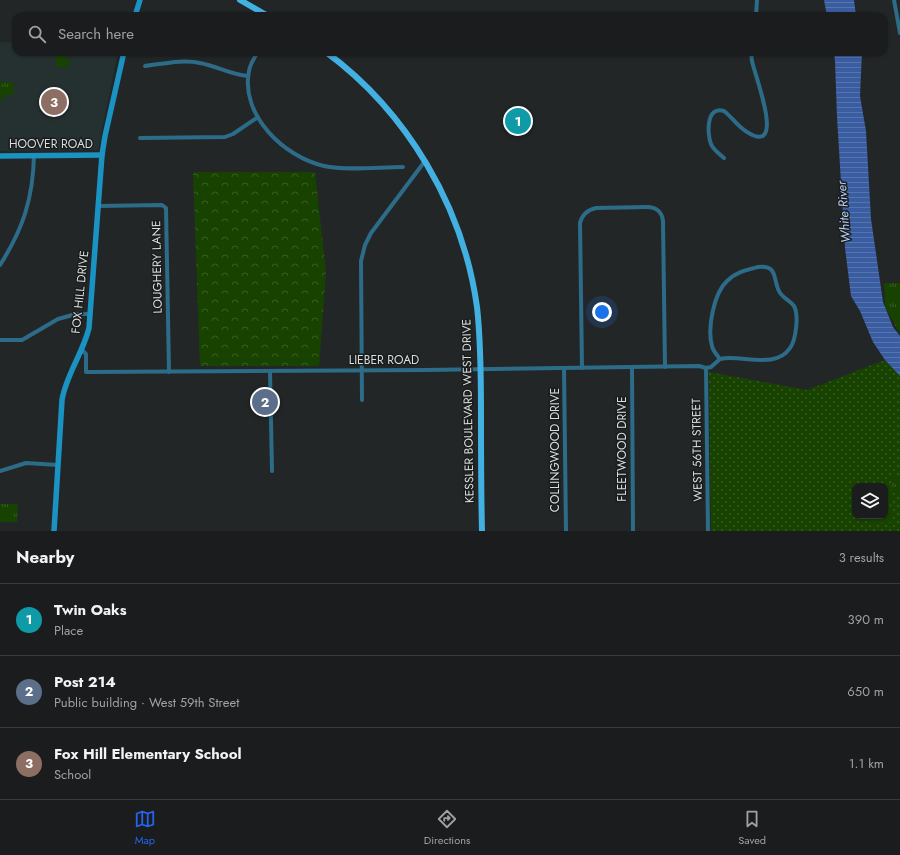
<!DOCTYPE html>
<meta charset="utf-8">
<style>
body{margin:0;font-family:Jost,sans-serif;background:#27292a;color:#f1f3f6}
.controls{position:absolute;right:12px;bottom:12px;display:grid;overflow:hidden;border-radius:8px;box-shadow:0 1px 3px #0004}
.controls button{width:36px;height:36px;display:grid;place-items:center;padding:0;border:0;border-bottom:1px solid #383a3b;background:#1a1c1d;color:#f1f3f6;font:20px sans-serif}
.you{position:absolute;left:602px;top:312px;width:14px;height:14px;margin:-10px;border:3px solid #fff;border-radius:50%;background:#1a73e8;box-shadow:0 0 0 6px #1a73e833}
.badge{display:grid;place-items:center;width:26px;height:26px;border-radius:50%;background:#2563eb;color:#fff;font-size:13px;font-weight:700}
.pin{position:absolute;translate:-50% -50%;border:2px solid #fff;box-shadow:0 1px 4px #0006}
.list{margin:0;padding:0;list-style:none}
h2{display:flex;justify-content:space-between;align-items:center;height:52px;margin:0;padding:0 16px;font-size:17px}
h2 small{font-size:13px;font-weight:400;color:#9fa1a4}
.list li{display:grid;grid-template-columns:26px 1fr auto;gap:12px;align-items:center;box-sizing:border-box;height:72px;padding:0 16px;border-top:1px solid #383a3b}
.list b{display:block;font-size:15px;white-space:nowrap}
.list p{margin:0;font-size:13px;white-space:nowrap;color:#9fa1a4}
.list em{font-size:13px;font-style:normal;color:#9fa1a4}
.icon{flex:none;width:22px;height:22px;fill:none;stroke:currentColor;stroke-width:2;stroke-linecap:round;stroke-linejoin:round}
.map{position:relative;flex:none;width:900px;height:531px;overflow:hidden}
.search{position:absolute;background:#1a1c1d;box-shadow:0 1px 3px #0004;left:12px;right:12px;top:12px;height:44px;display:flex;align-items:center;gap:10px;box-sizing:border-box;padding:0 14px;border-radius:12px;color:#9fa1a4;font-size:15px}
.sheet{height:268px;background:#1a1c1d}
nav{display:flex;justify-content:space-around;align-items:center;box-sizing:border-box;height:56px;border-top:1px solid #383a3b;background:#1a1c1d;font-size:11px;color:#9fa1a4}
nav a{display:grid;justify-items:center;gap:2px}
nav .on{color:#2563eb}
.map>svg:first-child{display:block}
.built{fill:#253031}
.grass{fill:url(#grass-dots);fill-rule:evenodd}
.forest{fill:url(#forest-crowns)}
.park{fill:url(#park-tufts)}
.water{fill:url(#water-rules)}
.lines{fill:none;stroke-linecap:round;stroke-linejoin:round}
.street{stroke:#2c6c89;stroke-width:4}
.secondary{stroke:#1a93c2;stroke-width:5.5}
.primary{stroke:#42b0e0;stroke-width:6}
.labels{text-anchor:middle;stroke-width:3;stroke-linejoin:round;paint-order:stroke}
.street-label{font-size:12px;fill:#dbdddd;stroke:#1a1d1d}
.water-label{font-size:13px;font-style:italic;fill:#b8cdf3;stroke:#1a1d1d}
</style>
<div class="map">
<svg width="900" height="531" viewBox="0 0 900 531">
<defs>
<pattern id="grass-dots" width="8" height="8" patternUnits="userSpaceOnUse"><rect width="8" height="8" fill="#184200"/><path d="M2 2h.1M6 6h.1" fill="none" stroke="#395d25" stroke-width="1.8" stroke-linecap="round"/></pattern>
<pattern id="forest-crowns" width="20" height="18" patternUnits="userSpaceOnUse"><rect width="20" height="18" fill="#184200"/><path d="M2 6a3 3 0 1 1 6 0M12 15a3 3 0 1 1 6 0" fill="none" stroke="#395d25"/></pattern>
<pattern id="park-tufts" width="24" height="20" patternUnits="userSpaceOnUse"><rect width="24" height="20" fill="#184200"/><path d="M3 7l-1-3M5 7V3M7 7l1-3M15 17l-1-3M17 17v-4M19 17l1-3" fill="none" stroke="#395d25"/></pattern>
<pattern id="water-rules" width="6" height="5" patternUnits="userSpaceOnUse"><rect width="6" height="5" fill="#3a5da1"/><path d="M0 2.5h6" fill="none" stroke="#5674ae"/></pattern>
</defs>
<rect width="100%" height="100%" fill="#232627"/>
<path class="built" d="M0 42 16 43V52H118L98 150 0 151Z"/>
<path class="grass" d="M885 360 900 376V531H711L709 372 807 390ZM855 486H885V516H855Z"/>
<path class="forest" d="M193 172H315L326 272 319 366H200Z"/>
<g class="park">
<path d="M56 52H62V57H65L71 63 68 67H56Z"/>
<path d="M0 82H13L14 95H5V99H0Z"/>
<path d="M884 283H900V334L885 307Z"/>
<rect x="892" y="475" width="8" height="18"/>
<path d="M870 483H890L891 501H885V486H870Z"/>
<path d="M0 504H18L17 522H0Z"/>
<path d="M891 504V522L872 523 871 516H885V505Z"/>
</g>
<g class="water">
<path d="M824 0H854L856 16H827Z"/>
<path d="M834 52H862L860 96 866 131 871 219 883 302 893 327 900 336V376L885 360 873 342 860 311 851 296 845 248 837 117 835 61Z"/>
</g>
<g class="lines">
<g class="street">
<path d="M894 0 900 33"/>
<path d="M756 16 757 0"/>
<path d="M258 52C254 58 250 64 249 71 240 115 284 157 324 166 346 171 380 167 403 167"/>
<path d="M145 66C162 64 183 59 200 63 217 66 231 75 248 76"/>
<path d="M140 138 225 137 233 134 258 117"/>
<path d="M724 158C719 154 713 149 711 144 707 134 706 105 724 111 732 117 738 127 747 132 788 158 753 70 752 61 751 58 752 55 752 52"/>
<path d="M98 206 162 205 166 208 169 372"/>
<path d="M0 265C23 229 33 199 34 155"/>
<path d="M758 267C778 264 773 280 779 291 782 298 790 300 794 306 799 315 796 340 790 348 776 370 740 354 720 359 717 355 713 351 712 346 707 328 714 293 727 281 736 272 746 270 758 267Z"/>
<path d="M0 340H22L58 319 76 314H90"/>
<path d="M82 350 86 354V372L425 370 699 366 706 368"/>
<path d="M632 367 633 531"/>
<path d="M564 368 566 531"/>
<path d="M582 368 580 223C582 215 587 210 596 208L647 207C656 207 662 212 663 221L665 367"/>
<path d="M706 368 708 531"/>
<path d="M706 368 711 367 720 359"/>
<path d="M270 371 272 471"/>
<path d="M362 400 361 261 365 245 371 233 425 161"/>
<path d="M0 471 26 463 58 465"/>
</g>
<g class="secondary">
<path d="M135 16 140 0"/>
<path d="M0 156 102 155"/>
<path d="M54 531 62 400C66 375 83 353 89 328L102 155 105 136 124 52"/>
</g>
<g class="primary">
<path d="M240 0 268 16"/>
<path d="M326 52C407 112 463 206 477 307 481 342 481 377 481 413 481 452 481 492 482 531"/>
</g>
</g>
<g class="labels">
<g class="street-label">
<text x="51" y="148">HOOVER ROAD</text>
<text transform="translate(157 267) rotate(-91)" y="4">LOUGHERY LANE</text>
<text transform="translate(80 292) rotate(-84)" y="4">FOX HILL DRIVE</text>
<text x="384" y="364">LIEBER ROAD</text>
<text transform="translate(468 411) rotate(-91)" y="4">KESSLER BOULEVARD WEST DRIVE</text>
<text transform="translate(622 449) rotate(-90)" y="4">FLEETWOOD DRIVE</text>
<text transform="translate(555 450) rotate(-90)" y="4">COLLINGWOOD DRIVE</text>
<text transform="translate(697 450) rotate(-91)" y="4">WEST 56TH STREET</text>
</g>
<g class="water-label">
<text transform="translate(843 212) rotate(-94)" y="5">White River</text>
</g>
</g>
</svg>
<div class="controls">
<button><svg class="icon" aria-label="layers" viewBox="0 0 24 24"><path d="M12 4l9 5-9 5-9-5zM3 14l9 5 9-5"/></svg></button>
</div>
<div class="you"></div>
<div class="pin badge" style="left:518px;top:121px;background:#0f9aa8">1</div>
<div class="pin badge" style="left:265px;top:402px;background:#5c6f8a">2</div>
<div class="pin badge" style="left:54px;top:102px;background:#8d6e63">3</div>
<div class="search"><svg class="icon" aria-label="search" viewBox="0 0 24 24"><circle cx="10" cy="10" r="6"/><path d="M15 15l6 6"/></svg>Search here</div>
</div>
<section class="sheet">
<h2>Nearby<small>3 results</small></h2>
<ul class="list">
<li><span class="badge" style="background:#0f9aa8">1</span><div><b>Twin Oaks</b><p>Place</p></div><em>390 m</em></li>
<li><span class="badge" style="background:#5c6f8a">2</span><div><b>Post 214</b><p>Public building · West 59th Street</p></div><em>650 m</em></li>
<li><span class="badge" style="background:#8d6e63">3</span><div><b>Fox Hill Elementary School</b><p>School</p></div><em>1.1 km</em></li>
</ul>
</section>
<nav>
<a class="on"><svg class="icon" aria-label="map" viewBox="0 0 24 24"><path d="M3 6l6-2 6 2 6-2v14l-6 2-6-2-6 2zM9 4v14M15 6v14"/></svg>Map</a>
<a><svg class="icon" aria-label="directions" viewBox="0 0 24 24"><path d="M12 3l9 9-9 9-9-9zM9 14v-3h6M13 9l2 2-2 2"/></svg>Directions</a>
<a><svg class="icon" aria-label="saved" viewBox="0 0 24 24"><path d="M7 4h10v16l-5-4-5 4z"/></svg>Saved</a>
</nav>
